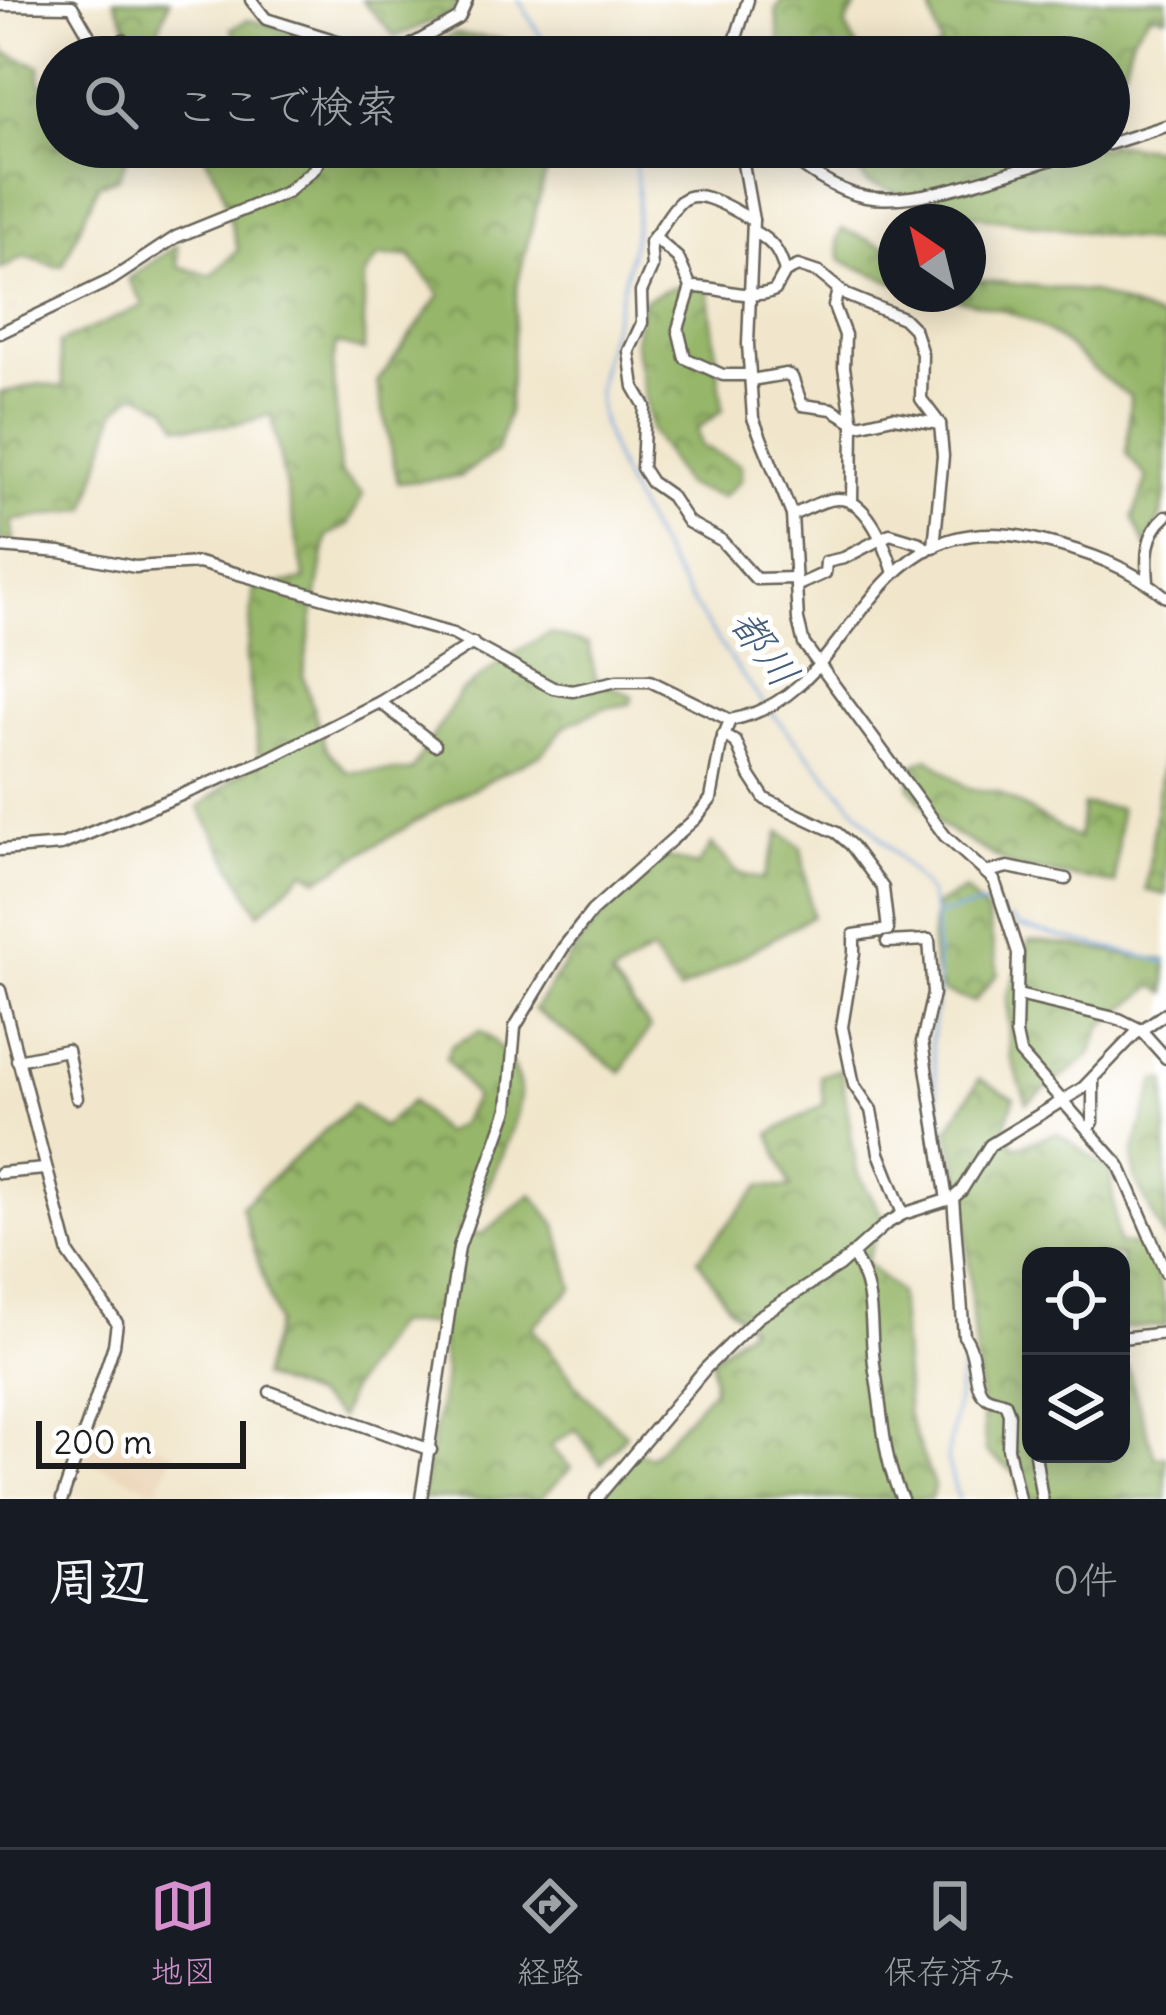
<!DOCTYPE html>
<html lang="ja">
<meta charset="utf-8">
<style>
body{margin:0;font-family:Delius,"Klee One",sans-serif;background:#20242c;color:#f1f3f6}
.controls{position:absolute;right:36px;bottom:36px;display:grid;overflow:hidden;border-radius:24px;box-shadow:0 6px 30px #0003}
.controls button{width:108px;height:108px;display:grid;place-items:center;padding:0;border:0;border-bottom:3px solid #363941;background:#171b24;color:#f1f3f6;font:60px sans-serif}
.compass{position:absolute;left:878px;top:204px;width:108px;height:108px;border-radius:50%;background:#171b24;box-shadow:0 6px 30px #0003;rotate:325deg}
.scale{position:absolute;left:36px;bottom:30px;width:210px;box-sizing:border-box;padding-left:12px;border:6px solid #1c1c1c;border-top:0;font-size:33px;line-height:42px;white-space:nowrap;color:#1c1c1c;-webkit-text-stroke:9px #fff;paint-order:stroke}
.list{margin:0;padding:0;list-style:none}
h2{display:flex;justify-content:space-between;align-items:center;height:156px;margin:0;padding:0 48px;font-size:51px}
h2 small{font-size:39px;font-weight:400;color:#9ea1a6}
.icon{flex:none;width:66px;height:66px;fill:none;stroke:currentColor;stroke-width:2;stroke-linecap:round;stroke-linejoin:round}
.map{position:relative;flex:none;width:1166px;height:1499px;overflow:hidden}
.search{position:absolute;background:#171b24;box-shadow:0 6px 30px #0003;left:36px;right:36px;top:36px;height:132px;display:flex;align-items:center;gap:30px;box-sizing:border-box;padding:0 42px;border-radius:66px;color:#9ea1a6;font-size:45px}
.sheet{height:348px;background:#171b24}
nav{display:flex;justify-content:space-around;align-items:center;box-sizing:border-box;height:168px;border-top:3px solid #363941;background:#171b24;font-size:33px;color:#9ea1a6}
nav a{display:grid;justify-items:center;gap:6px}
nav .on{color:#d690ce}
.map>svg:first-child{display:block}
.built{fill:#edd7bb}
.forest{fill:url(#forest-crowns);stroke:#596942;stroke-width:3}
.lines{fill:none;stroke-linecap:round;stroke-linejoin:round}
.stream{stroke:#6ea0d9;stroke-width:3}
.minor-casing{stroke:#676359;stroke-width:15}
.minor{stroke:#fff;stroke-width:10}
.labels{text-anchor:middle;stroke-width:10;stroke-linejoin:round;paint-order:stroke}
.water-label{font-size:42px;font-style:italic;fill:#455e7a;stroke:#fff}
</style>
<div class="map">
<svg width="1166" height="1499" viewBox="0 0 1166 1499">
<defs>
<pattern id="forest-crowns" width="20" height="18" patternUnits="userSpaceOnUse" patternTransform="scale(3)"><rect width="20" height="18" fill="#96b669"/><path d="M2 6a3 3 0 1 1 6 0M12 15a3 3 0 1 1 6 0" fill="none" stroke="#7a9356"/></pattern>
</defs>
<rect width="100%" height="100%" fill="#fff"/>
<filter id="ink" filterUnits="userSpaceOnUse"><feTurbulence type="fractalNoise" baseFrequency=".00833" numOctaves="2"/><feDisplacementMap in="SourceGraphic" scale="24" xChannelSelector="R" yChannelSelector="G"/><feConvolveMatrix kernelMatrix="1 2 1 2 8 2 1 2 1" color-interpolation-filters="sRGB"/></filter>
<filter id="wash" filterUnits="userSpaceOnUse"><feTurbulence type="fractalNoise" baseFrequency=".004" numOctaves="4" result="noise"/><feDisplacementMap in="SourceGraphic" scale="48" xChannelSelector="R" yChannelSelector="G"/><feGaussianBlur stdDeviation="2.7" result="paint"/><feColorMatrix in="noise" values="0 0 0 0 0 0 0 0 0 0 0 0 0 0 0 0 0 1.4 0 .05"/><feComposite in="paint" operator="in"/></filter>
<g filter="url(#wash)">
<rect width="100%" height="100%" fill="#f1e6cb"/>
<path class="built" d="M125 1430 174 1453 157 1491 83 1458 90 1437 116 1448Z"/>
<g class="forest">
<path d="M114 0H170L148 57H142Z"/>
<path d="M362 0H456L454 12 395 37Z"/>
<path d="M781 0H860L845 25 862 57H782L776 12Z"/>
<path d="M928 0H1166V17L1152 13 1133 35 1124 68 1109 77V57H924L941 46Z"/>
<path d="M248 20 333 39 352 57H240L232 28Z"/>
<path d="M454 34 503 39 531 57H408Z"/>
<path d="M0 41 5 53 40 66V83L57 89V147H122L126 159 119 177 99 184 63 265 55 266 25 256 0 270Z"/>
<path d="M1109 143 1166 150V244L963 214 868 183 836 147H1109Z"/>
<path d="M200 147H361L362 151 381 147H552L517 285 508 412 497 451 459 477 398 483 377 382 440 295 410 256H379L364 276V351L336 343 333 362 340 473 363 494 348 525 327 536 303 675 325 747 347 772 411 771 460 693 506 658 549 633 588 644 596 679 633 696 630 704 604 708 565 726 543 753 464 793 318 879 305 871 259 913 199 807 259 758 246 660 254 588 305 580 271 414C245 425 207 429 178 425L167 407 136 393 116 410 87 509 11 521 14 542 0 540V393L40 384 64 388 59 343 144 305 128 279 177 245 178 266 211 276 238 250 220 183Z"/>
<path d="M842 229 896 251V283L841 261 837 240Z"/>
<path d="M968 279 1092 292 1166 321V493L1161 515 1146 547 1133 518 1147 478 1127 455 1130 396C1102 380 1088 363 1064 343 1026 311 981 304 934 294H968Z"/>
<path d="M672 287H708L723 410 697 429 701 446 741 465V480L722 497 684 485 651 430 635 342 642 301Z"/>
<path d="M1163 753H1166V895L1146 890Z"/>
<path d="M928 758 969 789 998 792 1078 839 1083 805 1120 808 1115 884 1014 867 943 827 910 787 913 765Z"/>
<path d="M780 832 801 847 812 916 679 992 651 952 611 977 650 1028 621 1072 534 1010C575 947 603 905 663 857L697 866 712 844 738 873 763 880Z"/>
<path d="M965 890 987 913 998 973 974 1002 943 992C928 964 930 935 936 905Z"/>
<path d="M1029 941C1074 942 1119 956 1166 960V993L1154 986 1102 1026 1090 1056 1027 1103 1010 1056 1007 996Z"/>
<path d="M480 1031C497 1039 519 1070 520 1091 521 1122 481 1200 468 1232L481 1235 532 1194 557 1226 573 1288 532 1327 584 1394 626 1434 601 1464 576 1429 550 1446 571 1468 540 1499H421L445 1375 438 1323 394 1324 349 1391 340 1418 314 1397 261 1377 277 1322 241 1206 353 1105 383 1127 412 1101 443 1133 460 1124 475 1097 446 1058 451 1046Z"/>
<path d="M841 1069 857 1172 883 1217 866 1262 899 1293 908 1417 934 1486 931 1499H590L630 1449 651 1457 713 1389 712 1358 750 1327 729 1307 698 1259 760 1186 791 1188 770 1134 824 1104 820 1076Z"/>
<path d="M979 1079 1014 1098 1004 1132 1015 1147 1057 1133 1110 1170 1118 1244 1148 1245 1166 1307V1326L1121 1328V1256H1031V1454H1121V1359L1128 1369 1155 1458 1166 1456V1499H1021L1017 1474 986 1452C982 1406 975 1360 972 1313 967 1245 969 1197 948 1130Z"/>
<path d="M1166 1080V1242L1135 1179 1133 1154 1156 1081Z"/>
</g>
<g class="lines">
<g class="stream">
<path d="M519 0 553 57"/>
<path d="M630 147C656 212 610 315 599 381 586 452 718 647 764 704"/>
<path d="M770 711 928 891 935 915 938 991 931 1043 952 1195"/>
<path d="M937 915 987 904 1002 912"/>
<path d="M1010 918 1020 927 1166 962"/>
<path d="M958 1499 947 1460 966 1348"/>
</g>
</g>
</g>
<g filter="url(#ink)">
<g class="lines">
<defs>
<g id="minor">
<path d="M251 0 266 19 337 41 361 57"/>
<path d="M0 5 72 6 97 49H108L123 40"/>
<path d="M390 57 459 18 467 0"/>
<path d="M730 57 748 0"/>
<path d="M1109 144 1166 126"/>
<path d="M740 147 753 220 748 344 753 418 792 515 798 620 804 644 945 836 994 880 1018 953 1016 1034 1020 1053 1119 1165 1166 1273"/>
<path d="M779 147C801 167 836 192 866 197 930 208 1033 159 1100 147"/>
<path d="M753 220C735 212 699 184 680 202 669 212 661 230 650 242L652 267 641 292 642 323 629 351 634 387 645 406 642 468 651 482 671 496 688 522 721 540 756 579 796 578"/>
<path d="M654 237 678 258 691 287 678 329 685 358 723 375H750"/>
<path d="M785 272 798 266 819 273 846 295 903 318 914 329 922 354 921 399 940 424 943 456 934 547"/>
<path d="M691 287C720 286 749 302 775 290L785 272C780 252 772 241 753 231"/>
<path d="M838 290 834 306 845 335 844 367 853 424 852 503"/>
<path d="M0 333 111 280 176 237 287 192 314 169 328 147"/>
<path d="M751 380 786 374 792 377 802 405 832 409 858 425 893 417 940 424"/>
<path d="M792 515C806 510 824 498 839 499 868 499 887 550 894 573"/>
<path d="M0 547 60 552 135 567 199 563 453 634 553 688 573 691 617 681H650L730 720C864 696 857 494 1042 541 1088 552 1130 567 1166 597"/>
<path d="M1148 582C1146 557 1145 534 1166 516"/>
<path d="M796 586 825 573 826 562 844 558 890 534 920 543 927 550"/>
<path d="M380 702 435 745"/>
<path d="M723 735 736 742 750 776 765 799 837 833 851 845 883 888 888 930 854 935V953L842 1027 854 1085 871 1110 879 1153 903 1214"/>
<path d="M0 850 61 845 265 760 380 702 473 643"/>
<path d="M988 872 1008 867 1066 879"/>
<path d="M887 942 929 940 933 994 922 1042 947 1200"/>
<path d="M0 990 69 1254 117 1323 114 1345 62 1499"/>
<path d="M1018 995 1119 1019 1141 1030 1166 1058"/>
<path d="M17 1060 67 1050 77 1098"/>
<path d="M1088 1129 1093 1122V1080"/>
<path d="M0 1173 45 1169"/>
<path d="M953 1198 964 1336C978 1353 972 1387 985 1396 991 1400 999 1400 1005 1403L1009 1413 1008 1448 1019 1499"/>
<path d="M852 1254C878 1292 868 1328 875 1371 883 1415 882 1458 902 1499"/>
<path d="M1121 1338 1166 1333"/>
<path d="M270 1392 431 1450"/>
<path d="M1035 1454 1042 1499"/>
<path d="M421 1499 459 1247 508 1109 515 1027 563 948 592 911 695 819 711 799 721 743 730 720"/>
<path d="M596 1499 706 1368 758 1317 839 1266 886 1224 903 1214 953 1198 961 1191 990 1145 1083 1088 1134 1035 1166 1013"/>
</g>
</defs>
<use href="#minor" class="minor-casing"/>
<use href="#minor" class="minor"/>
</g>
</g>
<g class="labels">
<g class="water-label">
<text transform="translate(765 648) rotate(54)" y="15">都川</text>
</g>
</g>
</svg>
<div class="controls">
<button><svg class="icon" aria-label="locate" viewBox="0 0 24 24"><circle cx="12" cy="12" r="6"/><path d="M12 2v4M12 18v4M2 12h4M18 12h4"/></svg></button>
<button><svg class="icon" aria-label="layers" viewBox="0 0 24 24"><path d="M12 4l9 5-9 5-9-5zM3 14l9 5 9-5"/></svg></button>
</div>
<svg class="compass" viewBox="-18 -18 36 36"><path d="M0-13l5 13h-10z" fill="#e53935"/><path d="M0 13l5-13h-10z" fill="#9ea1a6"/></svg>
<div class="scale">200 m</div>
<div class="search"><svg class="icon" aria-label="search" viewBox="0 0 24 24"><circle cx="10" cy="10" r="6"/><path d="M15 15l6 6"/></svg>ここで検索</div>
</div>
<section class="sheet">
<h2>周辺<small>0件</small></h2>
<ul class="list">
</ul>
</section>
<nav>
<a class="on"><svg class="icon" aria-label="map" viewBox="0 0 24 24"><path d="M3 6l6-2 6 2 6-2v14l-6 2-6-2-6 2zM9 4v14M15 6v14"/></svg>地図</a>
<a><svg class="icon" aria-label="directions" viewBox="0 0 24 24"><path d="M12 3l9 9-9 9-9-9zM9 14v-3h6M13 9l2 2-2 2"/></svg>経路</a>
<a><svg class="icon" aria-label="saved" viewBox="0 0 24 24"><path d="M7 4h10v16l-5-4-5 4z"/></svg>保存済み</a>
</nav>
